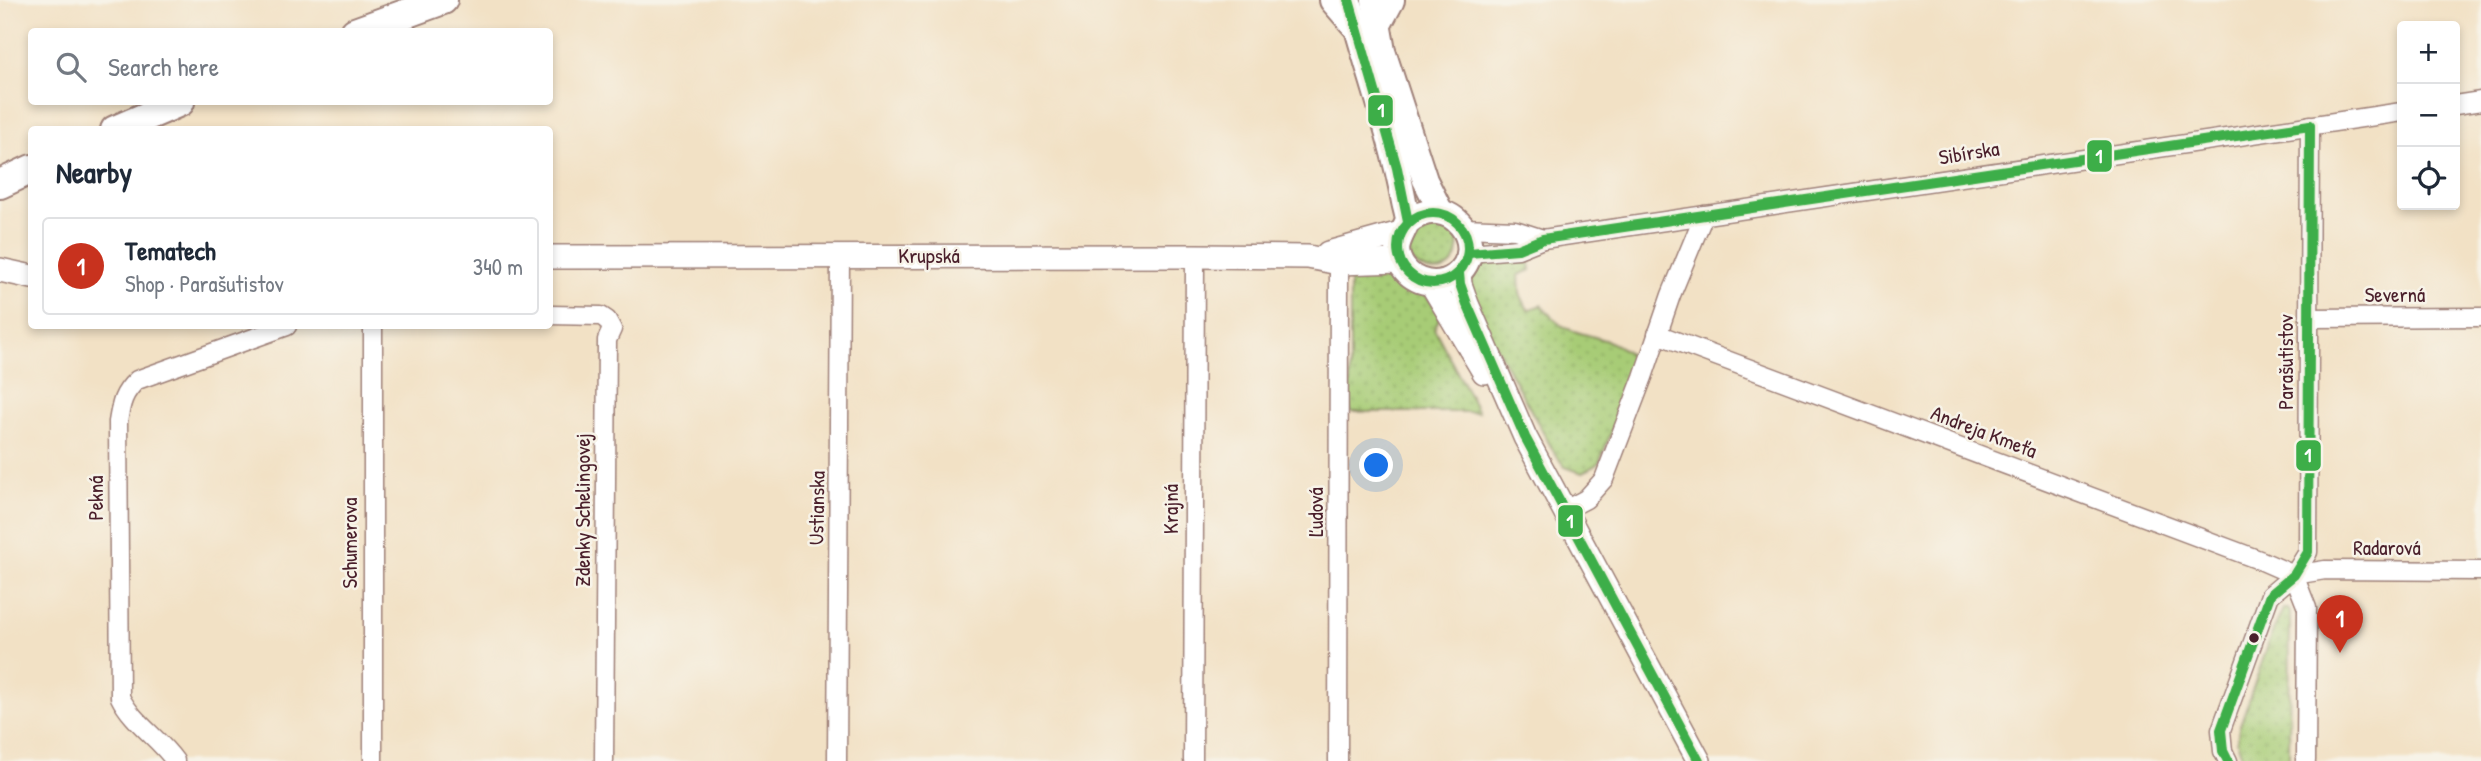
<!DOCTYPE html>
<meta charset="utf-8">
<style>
body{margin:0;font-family:"Patrick Hand",sans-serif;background:#f6f6f7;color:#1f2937}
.controls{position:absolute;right:21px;top:21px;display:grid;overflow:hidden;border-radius:7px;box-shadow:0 4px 10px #0003}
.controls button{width:63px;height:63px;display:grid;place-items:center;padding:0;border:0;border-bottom:2px solid #e0e1e3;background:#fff;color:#1f2937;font:35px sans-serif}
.you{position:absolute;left:1377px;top:466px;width:24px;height:24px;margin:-18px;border:5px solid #fff;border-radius:50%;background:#1a73e8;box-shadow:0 0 0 10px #1a73e833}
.badge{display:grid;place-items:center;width:46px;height:46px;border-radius:50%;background:#c8321e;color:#fff;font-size:23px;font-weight:700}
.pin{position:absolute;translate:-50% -58px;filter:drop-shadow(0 2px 4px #0008)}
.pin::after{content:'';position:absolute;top:37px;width:24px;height:21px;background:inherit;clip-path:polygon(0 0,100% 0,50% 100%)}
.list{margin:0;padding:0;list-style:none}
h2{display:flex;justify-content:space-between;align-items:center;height:91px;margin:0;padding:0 28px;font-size:30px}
h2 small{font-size:23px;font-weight:400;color:#747a83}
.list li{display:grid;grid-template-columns:46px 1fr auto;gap:21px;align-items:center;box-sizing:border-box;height:98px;margin:0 14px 14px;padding:0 14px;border:2px solid #e0e1e3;border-radius:7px}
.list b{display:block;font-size:26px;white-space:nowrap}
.list p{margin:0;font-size:23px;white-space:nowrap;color:#747a83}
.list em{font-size:23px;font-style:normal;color:#747a83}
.icon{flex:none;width:38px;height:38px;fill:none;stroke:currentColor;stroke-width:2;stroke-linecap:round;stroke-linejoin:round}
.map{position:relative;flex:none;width:2481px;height:761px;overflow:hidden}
.search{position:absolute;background:#fff;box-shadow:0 4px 10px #0003;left:28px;top:28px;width:525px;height:77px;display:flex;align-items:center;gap:18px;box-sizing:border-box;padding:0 24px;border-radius:7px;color:#747a83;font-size:26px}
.panel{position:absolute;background:#fff;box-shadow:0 4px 10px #0003;left:28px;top:126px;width:525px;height:203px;border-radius:7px}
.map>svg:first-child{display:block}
.grass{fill:url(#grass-dots);stroke:#787650;stroke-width:2}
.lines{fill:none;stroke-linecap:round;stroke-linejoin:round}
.minor-casing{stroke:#9e8078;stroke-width:21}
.tertiary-casing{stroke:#9e8078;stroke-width:26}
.secondary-casing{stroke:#9e8078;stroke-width:28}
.primary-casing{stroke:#9e8078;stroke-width:32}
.minor{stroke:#fff;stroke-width:18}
.tertiary{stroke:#fff;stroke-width:23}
.secondary{stroke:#fff;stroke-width:24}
.primary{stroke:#fff;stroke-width:28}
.bus-1-casing{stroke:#f7f3e8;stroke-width:16}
.bus-1{stroke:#3dae48;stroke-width:10}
.bus-dot{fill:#4a1f2b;stroke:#f7f3e8;stroke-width:2.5}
.labels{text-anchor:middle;stroke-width:5;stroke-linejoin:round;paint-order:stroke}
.street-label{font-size:21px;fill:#4a1f2b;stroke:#f7f3e8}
.line-badge{stroke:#f7f3e8;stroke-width:2.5}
.badge-label{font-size:19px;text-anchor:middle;font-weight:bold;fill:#fff}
</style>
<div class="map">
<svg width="2481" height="761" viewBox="0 0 2481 761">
<defs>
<pattern id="grass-dots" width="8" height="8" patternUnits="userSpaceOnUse" patternTransform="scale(1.75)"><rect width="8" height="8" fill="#a7cc76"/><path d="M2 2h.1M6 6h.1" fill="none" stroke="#91af66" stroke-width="1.8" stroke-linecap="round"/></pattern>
</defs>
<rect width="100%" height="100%" fill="#f7f3e8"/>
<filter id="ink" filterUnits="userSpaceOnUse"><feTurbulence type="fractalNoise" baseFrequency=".0143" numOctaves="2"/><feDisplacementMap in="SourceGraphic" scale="14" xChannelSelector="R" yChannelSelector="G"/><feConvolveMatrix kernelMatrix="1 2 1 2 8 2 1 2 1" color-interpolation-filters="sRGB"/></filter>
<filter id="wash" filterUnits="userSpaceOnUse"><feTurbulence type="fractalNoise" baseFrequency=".00686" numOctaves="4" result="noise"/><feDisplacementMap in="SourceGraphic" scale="28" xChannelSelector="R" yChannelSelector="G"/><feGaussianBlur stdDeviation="1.57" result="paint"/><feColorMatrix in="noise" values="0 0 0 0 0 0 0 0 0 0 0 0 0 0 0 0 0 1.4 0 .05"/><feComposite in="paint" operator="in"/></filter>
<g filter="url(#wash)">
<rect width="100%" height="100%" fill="#f2e1c5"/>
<g class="grass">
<path d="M1444 221 1459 242C1458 247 1458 254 1456 258 1441 286 1397 265 1408 237 1410 232 1415 227 1418 223Z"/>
<path d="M1516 257 1530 263 1531 270 1519 275 1520 294 1528 310 1541 305C1548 313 1556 323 1566 328 1587 337 1618 339 1632 357L1634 367 1631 381 1599 463 1582 473 1565 467 1555 454 1480 318 1467 281 1476 266 1488 261Z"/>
<path d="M1390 271 1425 294 1441 316 1434 328 1478 412H1350V280L1357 273Z"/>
<path d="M2283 609H2288L2290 612 2289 761H2244L2237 742 2239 728 2268 645 2267 644Z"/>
</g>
</g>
<g filter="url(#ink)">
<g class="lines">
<defs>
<g id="minor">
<path d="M2455 105 2481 101"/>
<path d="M1464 228 1515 230 1543 239"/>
<path d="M1469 253 1518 249 1543 239 2402 112"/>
<path d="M550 315 601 316 607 320 612 329 607 340 604 761"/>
<path d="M2309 318 2481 317"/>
<path d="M1657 334 2262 561 2294 575"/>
<path d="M1565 510 1586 499 1604 479 1643 377 1671 295 1704 215"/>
<path d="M2294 575 2307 608 2306 761"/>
<path d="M2294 575 2325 570 2481 571"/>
<path d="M175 761C159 738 132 722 120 697L118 422C121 403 123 393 137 380L287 326"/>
<path d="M373 761V326"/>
<path d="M837 761 840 256"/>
<path d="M1193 761 1195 256"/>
<path d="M1338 761 1339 263"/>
<path d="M2228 761 2223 751 2221 730 2270 595 2294 575 2308 552 2310 125"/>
</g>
<g id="tertiary">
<path d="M1328 253 1400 233"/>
<path d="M550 257 1195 256 1308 257 1339 263 1400 261"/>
<path d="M0 270 32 277"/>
<path d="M1459 273 1460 284 1467 304 1525 437 1699 761"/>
<path d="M1431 283 1484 372"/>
</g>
<g id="secondary">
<path d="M1374 0 1383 51 1425 180 1441 212"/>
<path d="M1351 7C1368 72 1392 136 1404 202 1405 208 1409 218 1407 223 1400 239 1391 248 1403 267 1415 284 1439 288 1455 276 1493 247 1449 188 1408 222"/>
</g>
<g id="primary">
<path d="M1334 0 1355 24"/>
<path d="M1377 24 1390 0"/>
<path d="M355 32 443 0"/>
<path d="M115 130 180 102"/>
<path d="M0 184 32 169"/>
</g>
</defs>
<use href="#minor" class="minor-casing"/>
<use href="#tertiary" class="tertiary-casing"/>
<use href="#secondary" class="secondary-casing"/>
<use href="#primary" class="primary-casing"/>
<use href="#minor" class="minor"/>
<use href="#tertiary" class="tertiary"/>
<use href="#secondary" class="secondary"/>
<use href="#primary" class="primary"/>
<defs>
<g id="bus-1">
<path d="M1349 0 1397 168 1408 222"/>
<circle cx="1433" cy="248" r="35"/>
<path d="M1469 253 1518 249 1543 239 2310 125"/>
<path d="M1459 273 1460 284 1467 304 1525 437 1699 761"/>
<path d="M2228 761 2223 751 2221 730 2270 595 2294 575 2308 552 2310 125"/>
</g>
</defs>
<use href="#bus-1" class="bus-1-casing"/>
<use href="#bus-1" class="bus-1"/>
</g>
</g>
<circle class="bus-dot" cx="2254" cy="638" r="6"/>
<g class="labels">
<g class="street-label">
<text transform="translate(1969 153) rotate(-9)" y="7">Sibírska</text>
<text x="929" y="263">Krupská</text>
<text x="2395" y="302">Severná</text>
<text transform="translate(2286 362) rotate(-90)" y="7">Parašutistov</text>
<text transform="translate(1984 432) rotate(21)" y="7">Andreja Kmeťa</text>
<text transform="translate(96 498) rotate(-90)" y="7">Pekná</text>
<text transform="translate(817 508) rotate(-89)" y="7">Ustianska</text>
<text transform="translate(1171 509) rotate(-90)" y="7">Krajná</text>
<text transform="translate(583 510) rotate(-90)" y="7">Zdenky Schelingovej</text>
<text transform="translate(1316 512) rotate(-90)" y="7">Ľudová</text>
<text transform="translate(350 543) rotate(-90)" y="7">Schumerova</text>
<text x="2387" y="555">Radarová</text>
</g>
</g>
<g class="line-badge">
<rect x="1367" y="94" width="27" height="33" rx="7" fill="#3dae48"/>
<rect x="2086" y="139" width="27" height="34" rx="7" fill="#3dae48"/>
<rect x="2295" y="439" width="27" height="33" rx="7" fill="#3dae48"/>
<rect x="1557" y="504" width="27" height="34" rx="7" fill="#3dae48"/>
</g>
<g class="badge-label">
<text x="1381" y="117">1</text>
<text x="2099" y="163">1</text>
<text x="2308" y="462">1</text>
<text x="1570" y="528">1</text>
</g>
</svg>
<div class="controls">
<button>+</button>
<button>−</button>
<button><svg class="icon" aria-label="locate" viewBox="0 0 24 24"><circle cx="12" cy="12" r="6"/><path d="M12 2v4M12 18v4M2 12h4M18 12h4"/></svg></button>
</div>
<div class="you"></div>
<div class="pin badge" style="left:2340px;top:653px">1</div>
<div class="search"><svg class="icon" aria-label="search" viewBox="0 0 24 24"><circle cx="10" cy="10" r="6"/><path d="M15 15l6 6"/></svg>Search here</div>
<section class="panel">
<h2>Nearby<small></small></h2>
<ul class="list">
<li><span class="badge">1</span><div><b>Tematech</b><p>Shop · Parašutistov</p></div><em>340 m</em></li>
</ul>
</section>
</div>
